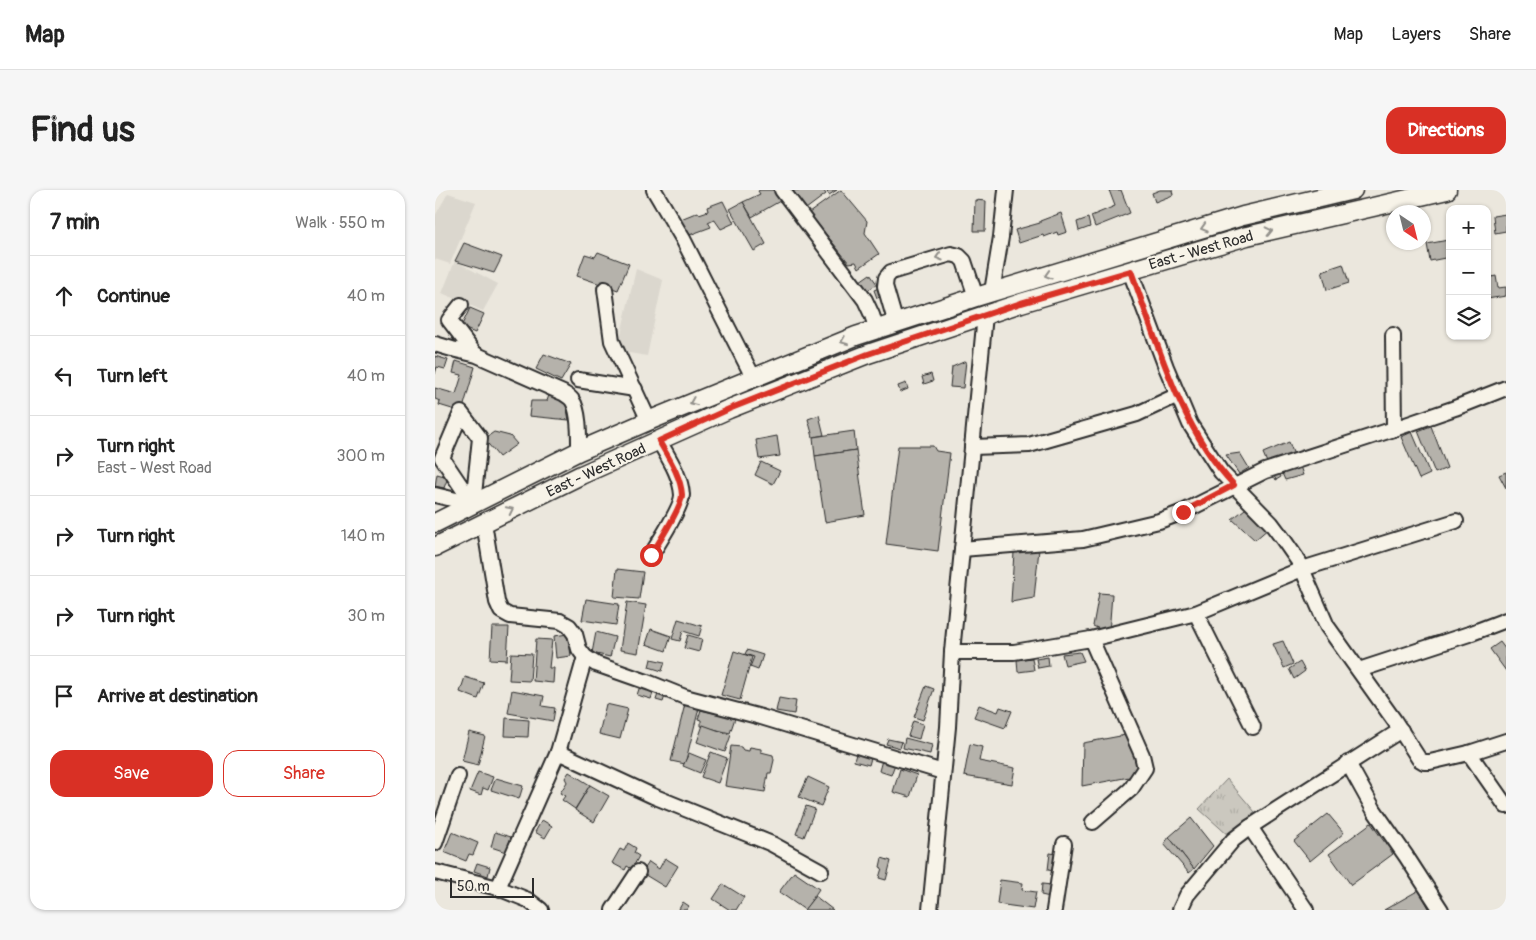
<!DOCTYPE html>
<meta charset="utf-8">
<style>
body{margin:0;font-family:Pangolin,sans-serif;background:#f6f6f6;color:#222}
.controls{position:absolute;right:15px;top:15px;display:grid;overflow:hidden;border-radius:10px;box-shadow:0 1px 4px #0004}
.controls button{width:45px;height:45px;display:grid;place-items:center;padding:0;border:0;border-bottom:1px solid #e0e0e0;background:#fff;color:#222;font:25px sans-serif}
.compass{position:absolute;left:951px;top:15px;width:45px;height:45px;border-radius:50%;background:#fff;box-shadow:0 1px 4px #0004;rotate:145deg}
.scale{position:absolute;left:15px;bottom:12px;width:84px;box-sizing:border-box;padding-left:5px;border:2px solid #2b2b2b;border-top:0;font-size:14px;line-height:18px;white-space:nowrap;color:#2b2b2b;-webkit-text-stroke:4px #f7f3e8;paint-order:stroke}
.stop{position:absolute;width:15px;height:15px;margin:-11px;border:4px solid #d93025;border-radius:50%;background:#fff}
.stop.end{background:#d93025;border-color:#fff;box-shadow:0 1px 5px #0008}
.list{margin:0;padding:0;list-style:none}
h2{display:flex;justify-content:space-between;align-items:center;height:65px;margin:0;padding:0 20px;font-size:21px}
h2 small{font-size:16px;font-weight:400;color:#767676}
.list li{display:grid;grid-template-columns:32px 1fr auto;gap:15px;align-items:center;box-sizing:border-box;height:80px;padding:0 20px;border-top:1px solid #e0e0e0}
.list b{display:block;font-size:19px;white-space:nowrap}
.list p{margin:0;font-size:16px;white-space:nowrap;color:#767676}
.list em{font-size:16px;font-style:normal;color:#767676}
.actions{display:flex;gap:10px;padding:15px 20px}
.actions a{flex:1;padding:11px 0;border:1px solid #d93025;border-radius:15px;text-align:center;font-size:18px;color:#d93025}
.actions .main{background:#d93025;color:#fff}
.icon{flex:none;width:28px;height:28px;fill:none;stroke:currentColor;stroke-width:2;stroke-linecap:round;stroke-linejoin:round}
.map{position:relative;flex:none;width:1071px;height:720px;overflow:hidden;border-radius:15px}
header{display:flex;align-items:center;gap:30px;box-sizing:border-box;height:70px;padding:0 25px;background:#fff;border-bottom:1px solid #e0e0e0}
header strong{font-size:24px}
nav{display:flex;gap:28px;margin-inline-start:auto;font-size:18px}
.intro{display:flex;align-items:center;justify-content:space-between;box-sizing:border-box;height:120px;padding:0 30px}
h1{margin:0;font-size:35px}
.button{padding:12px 22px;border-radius:15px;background:#d93025;color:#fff;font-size:18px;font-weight:700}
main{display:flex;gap:30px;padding:0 30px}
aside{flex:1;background:#fff;border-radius:15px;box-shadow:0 1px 4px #0004}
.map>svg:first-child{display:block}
.built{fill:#dbd7ce}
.park{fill:url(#park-tufts);stroke:#7b7a75}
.building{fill:#b5b2ab;stroke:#2b2b2b}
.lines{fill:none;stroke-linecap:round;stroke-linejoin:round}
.minor-casing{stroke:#2b2b2b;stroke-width:18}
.major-casing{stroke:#2b2b2b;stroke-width:21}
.minor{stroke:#f7f3e8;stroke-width:14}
.major{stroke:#f7f3e8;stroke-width:18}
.oneway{stroke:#918f8a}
.route{stroke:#d93025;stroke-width:6}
.labels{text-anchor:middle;stroke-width:4;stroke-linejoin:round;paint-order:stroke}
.street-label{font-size:15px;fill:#2b2b2b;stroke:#f7f3e8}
</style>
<header>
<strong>Map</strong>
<nav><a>Map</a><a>Layers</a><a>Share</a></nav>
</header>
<div class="intro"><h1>Find us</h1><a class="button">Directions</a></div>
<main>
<aside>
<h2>7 min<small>Walk · 550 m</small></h2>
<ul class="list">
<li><svg class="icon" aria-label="ahead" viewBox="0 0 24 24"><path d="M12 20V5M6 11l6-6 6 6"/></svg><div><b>Continue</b></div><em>40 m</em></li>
<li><svg class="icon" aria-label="left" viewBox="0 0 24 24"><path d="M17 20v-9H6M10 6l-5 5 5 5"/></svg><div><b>Turn left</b></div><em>40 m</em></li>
<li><svg class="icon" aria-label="right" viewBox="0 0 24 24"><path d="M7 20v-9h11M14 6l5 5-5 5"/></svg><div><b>Turn right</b><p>East - West Road</p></div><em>300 m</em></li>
<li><svg class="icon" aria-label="right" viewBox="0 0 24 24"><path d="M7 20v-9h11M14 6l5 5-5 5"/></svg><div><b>Turn right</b></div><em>140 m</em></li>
<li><svg class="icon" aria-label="right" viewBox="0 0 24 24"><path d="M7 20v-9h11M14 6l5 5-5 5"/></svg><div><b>Turn right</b></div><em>30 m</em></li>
<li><svg class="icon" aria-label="arrive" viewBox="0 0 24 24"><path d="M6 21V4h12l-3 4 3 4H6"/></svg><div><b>Arrive at destination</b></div></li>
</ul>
<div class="actions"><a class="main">Save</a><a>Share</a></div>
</aside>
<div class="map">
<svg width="1071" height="720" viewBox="0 0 1071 720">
<defs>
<pattern id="park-tufts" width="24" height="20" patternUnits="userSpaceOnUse" patternTransform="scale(1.25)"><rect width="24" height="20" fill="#cbc8bf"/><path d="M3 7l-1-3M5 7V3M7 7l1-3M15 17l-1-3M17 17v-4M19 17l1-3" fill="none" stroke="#aeaca4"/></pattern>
</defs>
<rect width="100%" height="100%" fill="#ebe7dd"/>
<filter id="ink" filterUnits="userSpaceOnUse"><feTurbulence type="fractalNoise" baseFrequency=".02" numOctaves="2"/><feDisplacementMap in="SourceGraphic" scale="10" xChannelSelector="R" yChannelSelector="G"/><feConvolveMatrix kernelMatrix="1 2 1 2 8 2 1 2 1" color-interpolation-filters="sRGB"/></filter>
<g filter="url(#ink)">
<g class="built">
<path d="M13 3 41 12 15 74 0 69V26Z"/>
<path d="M20 71 63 94 48 121 7 103Z"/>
<path d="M201 79 228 90 212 166 182 161Z"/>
</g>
<path class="park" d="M792 589 820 622 794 646 764 619Z"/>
<g class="building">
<path d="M325 0H339L345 11 317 27 308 12 325 4 323 1Z"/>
<path d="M357 0H388L391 4 371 19Z"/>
<path d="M391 0H402L394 5Z"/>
<path d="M406 0 432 31 430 43 444 64 424 78 421 72 414 73 374 23Z"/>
<path d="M674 0H686L695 23 660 37 656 26 680 16Z"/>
<path d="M725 0H737L738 5 720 12 717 3Z"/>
<path d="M540 10 551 11 550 41H539Z"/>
<path d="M288 11 299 33 286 39 279 29 273 32 276 37 249 47 241 31 263 22 264 24 273 21 272 17Z"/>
<path d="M308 12 331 54 319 61 295 19Z"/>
<path d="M626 23 632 42 623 45 622 42 609 47 608 45 584 53 580 40 605 33V31Z"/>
<path d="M1071 24V41L1060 43 1058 26Z"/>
<path d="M653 28 655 37 644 41 642 32Z"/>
<path d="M1013 50 1015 67 995 71 992 54Z"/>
<path d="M29 53 67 67 59 83 20 71Z"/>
<path d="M163 62 194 74 183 100 142 86 150 64 160 67Z"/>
<path d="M908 74 914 93 892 100 887 81Z"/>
<path d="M435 84 442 94 432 101 425 91Z"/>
<path d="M1061 86 1063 98 1071 97V106L1052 109V88Z"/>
<path d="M446 97 449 106 442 108 439 100Z"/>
<path d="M35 118 49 124 40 143 26 137Z"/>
<path d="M109 164 136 174 126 191 101 179Z"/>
<path d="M0 166 13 170 10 179 2 177 0 184Z"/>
<path d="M21 171 40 177 27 222 4 215 5 211 0 209V198L21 204 27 185 18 183Z"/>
<path d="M531 171 528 198 515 197 517 177Z"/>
<path d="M496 184 498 191 489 194 487 187Z"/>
<path d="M471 193 473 199 465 202 463 196Z"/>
<path d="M114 205 130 209 134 230 94 226 96 211H112Z"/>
<path d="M384 225 389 245 378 247 373 229Z"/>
<path d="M996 236 1012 278 1000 283 983 241Z"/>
<path d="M419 241 421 260 380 266 378 247Z"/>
<path d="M59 242 75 246 82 254 64 267 49 249Z"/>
<path d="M977 242 995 284 984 289 966 247Z"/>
<path d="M342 246 345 266 324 269 321 250Z"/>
<path d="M854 252 859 265 833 275 828 263Z"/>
<path d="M463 256H498L501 261 515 263 503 361 451 354Z"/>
<path d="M421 260 430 325 390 332 380 266Z"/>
<path d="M805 263 814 278 804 284 791 265Z"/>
<path d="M326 272 345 281 338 294 320 285Z"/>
<path d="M865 276 868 285 850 290 846 281Z"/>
<path d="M844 282 846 287 841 290 838 284Z"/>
<path d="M1071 282V298L1064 285Z"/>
<path d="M2 284 13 287 9 298 0 296Z"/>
<path d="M814 316 834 338 820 350 797 329Z"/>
<path d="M604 359 599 408 576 412 579 362Z"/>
<path d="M182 379 208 382 204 409 179 407Z"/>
<path d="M664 403 677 404 674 443 658 436Z"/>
<path d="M151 409 184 414 181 435 147 430Z"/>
<path d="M192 412 211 415 203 463 185 460Z"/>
<path d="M243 429 267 436 264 446 248 441 245 451 237 449Z"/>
<path d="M57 437H74L72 470 55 469Z"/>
<path d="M216 439 236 446 231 461 211 454Z"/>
<path d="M161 442 180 447 175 467 157 463Z"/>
<path d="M133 444 136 466 121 468 119 446Z"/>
<path d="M253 445 267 449 264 462 249 458Z"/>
<path d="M101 449 117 450 114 478H119L118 493 98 491Z"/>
<path d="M848 451 858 474 849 478 838 454Z"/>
<path d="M1065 452 1071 460V481L1055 459Z"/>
<path d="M312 460 328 465 323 480 315 477 319 467 310 464Z"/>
<path d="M299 461 317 467 305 510 286 505Z"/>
<path d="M645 462 649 471 630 475 627 464Z"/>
<path d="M76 463 97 464 95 491 74 490Z"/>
<path d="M613 467 614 476 603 478 601 469Z"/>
<path d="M597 468 599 480 583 482 582 470Z"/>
<path d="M216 469 230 472 227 481 214 477Z"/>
<path d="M865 472 870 481 859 489 854 479Z"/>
<path d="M30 487 49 493 43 509 25 502Z"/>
<path d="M205 496 219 500 216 509 202 505Z"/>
<path d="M491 496 499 499 488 530 479 527Z"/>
<path d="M77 500 109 506 107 516 120 518 118 531 73 523Z"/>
<path d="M223 504 230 506 228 512 221 510Z"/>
<path d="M344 508 361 511 359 524 341 521Z"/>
<path d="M171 514 193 519 185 549 164 544Z"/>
<path d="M250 514 264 518 250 574 236 571Z"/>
<path d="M544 515 563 522 565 517 577 521 570 538 539 527Z"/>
<path d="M266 520 300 528 295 543 266 536V530L263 529Z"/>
<path d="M71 528 94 530 93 547 70 546Z"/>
<path d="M478 531 488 534 484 549 473 546Z"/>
<path d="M268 535 296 545 290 562 262 552Z"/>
<path d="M34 542 50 546 43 575 27 571Z"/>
<path d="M696 544 710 584 647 596 648 553Z"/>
<path d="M470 548 497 555 495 564 468 558Z"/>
<path d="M453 549 467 552 465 558 451 554Z"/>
<path d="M397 551 407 554 405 561 395 557Z"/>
<path d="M535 554 547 557 544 571 580 578 577 594 529 586Z"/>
<path d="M296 556 306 557 308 560 314 561 315 557 326 559V562L338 565 339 570 336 583H333L330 602 290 596Z"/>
<path d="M276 562 292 568 283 593 266 587Z"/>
<path d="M254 563 271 570 265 583 248 576Z"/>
<path d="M421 564 436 568 434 575 419 571Z"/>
<path d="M447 570 460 574 456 585 444 581Z"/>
<path d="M465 579 482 585 475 607 458 602Z"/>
<path d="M43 582 58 587 53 600 48 598 46 605 35 601Z"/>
<path d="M134 582 155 595 140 619 127 610 130 606 125 603 132 592 130 588Z"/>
<path d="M373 587 394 597 386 616 364 607Z"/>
<path d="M61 588 88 596 84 609 56 600Z"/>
<path d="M155 595 174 606 159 632 140 620Z"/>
<path d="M371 616 380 619 369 647 361 644Z"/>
<path d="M893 624 909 643 875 671 859 651Z"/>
<path d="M756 628 778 656 759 679 734 647Z"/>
<path d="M107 630 117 636 110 648 100 642Z"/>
<path d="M936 633 958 664 916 695 894 664Z"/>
<path d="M17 642 43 653 38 665 34 664 31 671 9 662Z"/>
<path d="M60 642 76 647 71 662 56 657Z"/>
<path d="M734 647 759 679 754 683 729 654Z"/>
<path d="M193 653 201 658 199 663 204 666 197 679 192 676 190 680 177 673 185 659 189 661Z"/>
<path d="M615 663 621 664 619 681 613 680Z"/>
<path d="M230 668 243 676 230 697 207 683 214 672 224 679Z"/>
<path d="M447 668 456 671 451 690 444 688 447 678 445 677Z"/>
<path d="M42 673 55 677 53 686 39 681Z"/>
<path d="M359 682 384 699 370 720 344 702Z"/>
<path d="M565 690 588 693 587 700 601 702 598 719 562 714Z"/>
<path d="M288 694 309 707 301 720H295L278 709Z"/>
<path d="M607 694 617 695 615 707 606 705Z"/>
<path d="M984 700 995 720H949Z"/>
<path d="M380 706 398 720H369Z"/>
<path d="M248 712 254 716 251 720H245L244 719Z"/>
</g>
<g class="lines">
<defs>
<g id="minor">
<path d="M219 0 248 49 318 187"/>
<path d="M347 0 430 110 437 125 442 140"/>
<path d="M695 81 731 177 755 234 786 282 836 333 848 349 864 372 892 436 959 530 984 569 989 572H995L1034 563 1071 551"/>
<path d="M170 99 177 151 214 231"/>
<path d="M557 102 566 47 571 0"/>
<path d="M26 115 14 130 40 164"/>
<path d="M461 134 450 96 451 88 456 82 516 64 524 66 529 71 541 107"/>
<path d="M958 145 959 239"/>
<path d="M0 154 17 159 42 165 128 203C131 205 135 207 137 210 145 221 144 248 144 261"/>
<path d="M143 190 200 199"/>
<path d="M26 223 45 248 38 314 7 268Z"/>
<path d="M537 257 594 255 702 224 743 205"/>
<path d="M0 305 38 314"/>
<path d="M49 333 62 412 66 421 75 426 125 431 134 436 140 444 144 459 150 467 161 474 215 493 250 507 326 527 508 582"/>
<path d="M527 359 648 349 724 331 748 322 830 281 959 239 1020 218 1071 198"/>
<path d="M216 365C223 354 247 316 247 305 246 286 233 267 224 251"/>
<path d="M761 423 818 537"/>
<path d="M656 449 707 565 710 578 696 599 658 632"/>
<path d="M517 462H579L656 449 741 428 761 423 867 379 1021 331"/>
<path d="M924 480 1034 444 1071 430"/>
<path d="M123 562 218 606 337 654 386 681"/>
<path d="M1034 563 1071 616"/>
<path d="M913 573 939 620 971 666 1006 720"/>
<path d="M815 637 871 720"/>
<path d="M0 653 23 586"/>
<path d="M0 682 63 698 93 710 106 720"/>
<path d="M63 698 123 562 150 467"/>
<path d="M178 720 203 682"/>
<path d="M495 720 513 537 517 462 550 125"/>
<path d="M619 720 629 654"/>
<path d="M745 720 752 705 798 650 815 637 844 618 966 540"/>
</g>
<g id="major">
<path d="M0 333 144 261 218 229 421 146 541 107 808 26 918 0"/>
<path d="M0 357 146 285 294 219 433 164 586 113 812 46 1012 0"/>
</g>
</defs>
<use href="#minor" class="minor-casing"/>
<use href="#major" class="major-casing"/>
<use href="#minor" class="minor"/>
<use href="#major" class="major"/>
</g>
<defs><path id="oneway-chevron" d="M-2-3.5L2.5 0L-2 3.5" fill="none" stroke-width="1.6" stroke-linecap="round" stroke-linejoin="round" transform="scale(1.25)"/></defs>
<g class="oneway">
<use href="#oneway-chevron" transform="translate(769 38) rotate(163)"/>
<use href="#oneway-chevron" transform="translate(834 41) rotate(-13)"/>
<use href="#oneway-chevron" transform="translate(504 67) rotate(163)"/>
<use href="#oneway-chevron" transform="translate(613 85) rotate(163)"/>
<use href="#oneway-chevron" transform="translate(409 151) rotate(158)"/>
<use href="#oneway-chevron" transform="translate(258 212) rotate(158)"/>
<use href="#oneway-chevron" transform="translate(75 320) rotate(-26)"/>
</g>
</g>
<g class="lines" filter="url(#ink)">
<path class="route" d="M216 365C223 354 247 316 247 305 246 286 233 267 224 251L294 219 433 164 586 113 696 81C722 152 746 240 799 295L748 322"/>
</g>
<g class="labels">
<g class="street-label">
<text transform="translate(766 60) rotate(-16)" y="5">East - West Road</text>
<text transform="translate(161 280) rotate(-25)" y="5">East - West Road</text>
</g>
</g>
</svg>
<div class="controls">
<button>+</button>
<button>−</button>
<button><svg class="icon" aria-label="layers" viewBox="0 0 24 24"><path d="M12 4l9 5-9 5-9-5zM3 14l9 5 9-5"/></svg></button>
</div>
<svg class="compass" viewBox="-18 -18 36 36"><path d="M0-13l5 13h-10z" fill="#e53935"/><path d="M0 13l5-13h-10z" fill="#767676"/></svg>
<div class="scale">50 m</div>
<div class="stop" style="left:216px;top:365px"></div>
<div class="stop end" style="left:748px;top:322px"></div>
</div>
</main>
